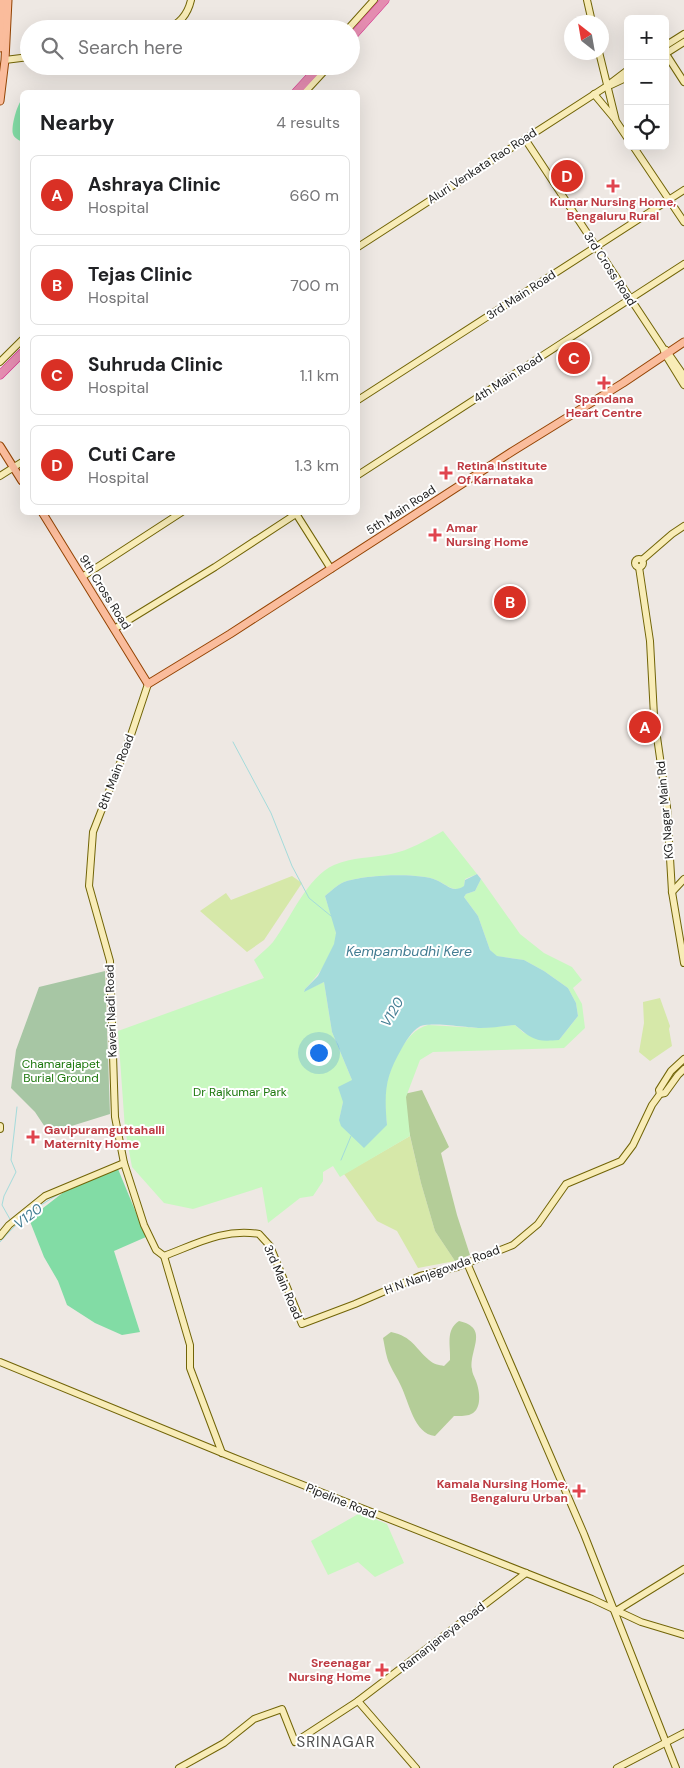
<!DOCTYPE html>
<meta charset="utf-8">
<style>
body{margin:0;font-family:"DM Sans",sans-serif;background:#f2f2f2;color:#202124}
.controls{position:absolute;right:15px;top:15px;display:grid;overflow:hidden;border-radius:8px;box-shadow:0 5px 20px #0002}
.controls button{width:45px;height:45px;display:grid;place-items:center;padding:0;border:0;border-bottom:1px solid #e0e0e0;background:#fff;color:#202124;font:25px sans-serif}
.compass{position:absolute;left:564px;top:15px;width:45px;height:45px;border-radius:50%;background:#fff;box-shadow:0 5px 20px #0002;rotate:329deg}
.you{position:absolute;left:318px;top:1052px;width:18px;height:18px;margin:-12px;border:4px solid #fff;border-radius:50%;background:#1a73e8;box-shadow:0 0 0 8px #1a73e833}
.badge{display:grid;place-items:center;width:32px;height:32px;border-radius:50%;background:#d93025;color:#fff;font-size:16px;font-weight:700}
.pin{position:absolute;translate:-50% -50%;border:2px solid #fff;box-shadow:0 1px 5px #0006}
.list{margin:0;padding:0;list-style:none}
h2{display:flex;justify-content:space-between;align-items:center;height:65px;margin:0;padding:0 20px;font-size:21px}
h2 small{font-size:16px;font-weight:400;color:#757577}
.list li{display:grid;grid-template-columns:32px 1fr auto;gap:15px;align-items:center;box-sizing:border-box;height:80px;margin:0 10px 10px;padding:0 10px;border:1px solid #e0e0e0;border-radius:8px}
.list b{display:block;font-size:19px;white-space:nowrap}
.list p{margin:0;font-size:16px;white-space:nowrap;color:#757577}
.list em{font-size:16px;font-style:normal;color:#757577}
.icon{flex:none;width:28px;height:28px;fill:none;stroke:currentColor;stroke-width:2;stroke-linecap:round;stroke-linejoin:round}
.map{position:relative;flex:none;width:684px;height:1768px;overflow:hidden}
.search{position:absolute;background:#fff;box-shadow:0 5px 20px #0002;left:20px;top:20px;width:340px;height:55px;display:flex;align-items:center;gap:12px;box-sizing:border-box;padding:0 18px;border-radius:28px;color:#757577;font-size:19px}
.panel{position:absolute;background:#fff;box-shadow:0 5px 20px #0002;left:20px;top:90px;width:340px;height:425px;border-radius:8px}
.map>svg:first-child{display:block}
.grass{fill:#d6e8a9}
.forest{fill:#b4cd98}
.cemetery{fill:#a7c6a4}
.park{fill:#c8f8c0}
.pitch{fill:#82dca5}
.water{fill:#a4dbdb}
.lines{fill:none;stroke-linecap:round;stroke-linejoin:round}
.stream{stroke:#a4dbdb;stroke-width:1}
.secondary-casing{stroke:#716407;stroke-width:8}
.primary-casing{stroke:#934303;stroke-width:9}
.highway-casing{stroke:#d4278a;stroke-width:9}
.secondary{stroke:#f8ecb7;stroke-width:6}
.primary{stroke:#fabc9c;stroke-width:7}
.highway{stroke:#e48cb0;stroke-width:8}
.health-dot{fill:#e0444e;stroke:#fff;stroke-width:2}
.labels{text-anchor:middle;stroke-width:4;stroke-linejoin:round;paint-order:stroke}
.street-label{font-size:12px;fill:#1d1d1d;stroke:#fff}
.health-label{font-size:12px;font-weight:bold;fill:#be3a42;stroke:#fff;text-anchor:start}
.park-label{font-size:12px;fill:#1d780e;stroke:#fff}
.water-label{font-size:14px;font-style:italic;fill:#437d93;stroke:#fff}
.quarter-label{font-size:15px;letter-spacing:1px;fill:#505050;stroke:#fff}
</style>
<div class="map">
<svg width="684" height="1768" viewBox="0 0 684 1768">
<rect width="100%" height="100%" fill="#eee8e3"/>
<g class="grass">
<path d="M292 876 302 883 264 940 247 952 200 911 226 893 231 900Z"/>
<path d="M660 998 670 1026 669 1029 672 1046 650 1061 639 1052 644 1023 643 1002Z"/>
<path d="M410 1136 421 1183 435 1231 455 1261 418 1268 397 1231 377 1221 344 1174Z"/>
</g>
<g class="forest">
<path d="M422 1090 449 1147 441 1153 457 1215 470 1255 455 1261 435 1231 421 1183 402 1101 404 1094Z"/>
<path d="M459 1321C490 1328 469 1350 472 1369 472 1374 476 1379 477 1384 480 1394 482 1411 469 1415 465 1416 459 1416 454 1416L435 1436C414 1434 409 1402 401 1386 398 1379 393 1372 390 1365 386 1357 385 1347 383 1338L391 1332C413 1337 414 1347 429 1360 433 1364 439 1365 444 1366L450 1360C451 1346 445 1330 459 1321Z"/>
</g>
<path class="cemetery" d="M105 971 110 1114 49 1133 35 1112 11 1088 16 1050 39 987Z"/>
<g class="park">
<path d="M443 831 477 874 465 879 464 887C452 893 447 884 436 880 418 872 363 875 344 882 337 885 331 891 325 896 328 908 336 923 336 935 335 954 318 976 305 989L304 991 324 982 332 1032 352 1080 343 1102 339 1120 387 1125C386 1116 385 1107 385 1098 385 1075 404 1030 428 1025L480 1028 515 1025 524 1033 559 1040 578 1016 576 1003 568 988 544 971 524 960 496 956 490 950 478 916 464 897 466 894 475 891 481 879 520 934 544 953 572 967 582 980 573 988 582 1004 585 1028 564 1048 433 1052 420 1060 406 1097 410 1136 340 1177 333 1166 323 1172V1181L313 1196 300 1198 268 1223 262 1187 193 1209 164 1203 132 1167 125 1129 118 1031 264 978 254 960C260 954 268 948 273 942 291 918 307 877 334 865 352 857 372 858 391 854 410 850 425 841 443 831Z"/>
<path d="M360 1513 387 1524 404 1563 375 1577 358 1562 328 1575 311 1541Z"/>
</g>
<g class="pitch">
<path d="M22 99V142C19 140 14 138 13 134 11 126 17 105 22 99Z"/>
<path d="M118 1169 146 1237 114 1251 140 1332 122 1335 95 1323 67 1305 58 1281 44 1257 29 1219 65 1191Z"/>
</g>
<path class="water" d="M477 874 481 879 475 891 466 894 464 897 478 916 490 950 497 956 524 960 544 971 568 988 576 1003 578 1016 559 1040C536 1042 533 1040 515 1025 504 1026 492 1028 480 1028 468 1028 428 1021 419 1027 412 1031 406 1041 402 1048 385 1077 384 1092 387 1125L364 1148 341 1126 339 1120 343 1102 338 1087 352 1080 332 1032 324 982 304 992 305 989 318 976 334 944 336 933 325 896C331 891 337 885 344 882 363 875 418 872 436 880 447 884 452 894 464 886L465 880Z"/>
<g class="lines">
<g class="stream">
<path d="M233 742 271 813 292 866 309 898 331 916"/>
<path d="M341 1160 351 1136"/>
<path d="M11 1221 2 1205 4 1196 16 1172 11 1160 17 1107"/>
<path d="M0 1242C17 1222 36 1207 59 1194"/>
</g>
<defs>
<g id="secondary">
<path d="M587 0 592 22"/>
<path d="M166 29C180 24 188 13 191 0"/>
<path d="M348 29 374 0"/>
<path d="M665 46 684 34"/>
<path d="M599 52 616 121 628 139"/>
<path d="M665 54 684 42"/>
<path d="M666 54 684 82"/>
<path d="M5 60 29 57"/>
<path d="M611 85 628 77"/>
<path d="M305 92 329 66"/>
<path d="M594 94 614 118"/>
<path d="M525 139 663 348 665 354 684 385"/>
<path d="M633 146 684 222"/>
<path d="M358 247 607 86 628 70"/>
<path d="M666 350 684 376"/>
<path d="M0 362 22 340"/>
<path d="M358 400 684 190"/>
<path d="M358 475 684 264"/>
<path d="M0 476 22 462"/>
<path d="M295 512 331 569"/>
<circle cx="639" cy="563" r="4"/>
<path d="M642 560 672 534 684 526"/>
<path d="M639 567 650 641 654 716 667 807 672 892 684 963"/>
<path d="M82 577 182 512"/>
<path d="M114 629 215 567 299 512"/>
<path d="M148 684 131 735 93 832 89 886 110 961 115 1117 124 1163 144 1225 156 1250 164 1256C196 1244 224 1228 259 1234L270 1246 302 1324 355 1304 420 1276 457 1267 513 1245 538 1224 566 1184 621 1161 633 1145 652 1105 660 1094 665 1093 678 1075 684 1069"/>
<path d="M672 892 684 879"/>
<path d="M660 1094 659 1090 671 1071 684 1059"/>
<path d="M0 1126V1129"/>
<path d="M0 1236 9 1225 45 1196 124 1163"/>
<path d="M164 1256 190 1345V1368L222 1453"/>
<path d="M467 1263 584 1534 676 1768"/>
<path d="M0 1362 232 1457 592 1599 641 1622 684 1635"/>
<path d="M616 1611 684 1569"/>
<path d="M358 1701 416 1768"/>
<path d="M179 1768 224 1743 254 1719 282 1709 295 1742 358 1701 526 1573"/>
<path d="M617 1768 684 1733"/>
</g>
<g id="primary">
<path d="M0 48 3 0"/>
<path d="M0 101 5 60 8 0"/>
<path d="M0 446 22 481"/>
<path d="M42 512 148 684 230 634 513 451 623 383 684 342"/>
</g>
<g id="highway">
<path d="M351 38 385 0"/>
<path d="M296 92 320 66"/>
<path d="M0 375 22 353"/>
</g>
</defs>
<use href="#secondary" class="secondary-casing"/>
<use href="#primary" class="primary-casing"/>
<use href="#highway" class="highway-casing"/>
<use href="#secondary" class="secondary"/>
<use href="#primary" class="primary"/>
<use href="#highway" class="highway"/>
</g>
<g class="health-dot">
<path d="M610.5 178.5h5v5h5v5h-5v5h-5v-5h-5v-5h5z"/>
<path d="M601.5 375.5h5v5h5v5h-5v5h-5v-5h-5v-5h5z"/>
<path d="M443.5 465.5h5v5h5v5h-5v5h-5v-5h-5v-5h5z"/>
<path d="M432.5 527.5h5v5h5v5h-5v5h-5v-5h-5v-5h5z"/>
<path d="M30.5 1129.5h5v5h5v5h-5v5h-5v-5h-5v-5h5z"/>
<path d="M576.5 1483.5h5v5h5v5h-5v5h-5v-5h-5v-5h5z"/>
<path d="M379.5 1662.5h5v5h5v5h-5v5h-5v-5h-5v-5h5z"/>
</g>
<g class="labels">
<g class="street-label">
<text transform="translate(482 166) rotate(-33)" y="4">Aluri Venkata Rao Road</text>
<text transform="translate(610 269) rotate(57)" y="4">3rd Cross Road</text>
<text transform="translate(521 295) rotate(-33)" y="4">3rd Main Road</text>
<text transform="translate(508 378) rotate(-33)" y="4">4th Main Road</text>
<text transform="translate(401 510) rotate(-33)" y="4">5th Main Road</text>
<text transform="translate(105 592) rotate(58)" y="4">9th Cross Road</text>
<text transform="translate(116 772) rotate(-69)" y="4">8th Main Road</text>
<text transform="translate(665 810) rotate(-95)" y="4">KG Nagar Main Rd</text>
<text transform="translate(111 1011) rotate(-92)" y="4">Kaveri Nadi Road</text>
<text transform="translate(442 1270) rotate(-20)" y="4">H N Nanjegowda Road</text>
<text transform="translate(283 1282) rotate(67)" y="4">3rd Main Road</text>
<text transform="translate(341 1501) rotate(22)" y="4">Pipeline Road</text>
<text transform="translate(442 1637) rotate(-38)" y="4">Ramanjaneya Road</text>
</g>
<g class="health-label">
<text x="613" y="206" text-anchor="middle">Kumar Nursing Home,<tspan x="613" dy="14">Bengaluru Rural</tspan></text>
<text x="604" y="403" text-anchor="middle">Spandana<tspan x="604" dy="14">Heart Centre</tspan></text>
<text x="457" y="470">Retina Institute<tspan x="457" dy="14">Of Karnataka</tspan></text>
<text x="446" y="532">Amar<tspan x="446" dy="14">Nursing Home</tspan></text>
<text x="44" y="1134">Gavipuramguttahalli<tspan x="44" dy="14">Maternity Home</tspan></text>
<text x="568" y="1488" text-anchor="end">Kamala Nursing Home,<tspan x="568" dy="14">Bengaluru Urban</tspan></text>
<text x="371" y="1667" text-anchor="end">Sreenagar<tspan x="371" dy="14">Nursing Home</tspan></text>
</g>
<g class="park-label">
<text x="61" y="1068">Chamarajapet<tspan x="61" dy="14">Burial Ground</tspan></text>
<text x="240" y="1096">Dr Rajkumar Park</text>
</g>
<g class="water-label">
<text x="409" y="956">Kempambudhi Kere</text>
<text transform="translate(392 1012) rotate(-60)" y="5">V120</text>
<text transform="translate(28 1216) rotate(-37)" y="5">V120</text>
</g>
<g class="quarter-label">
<text x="336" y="1747">SRINAGAR</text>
</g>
</g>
</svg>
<div class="controls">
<button>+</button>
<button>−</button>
<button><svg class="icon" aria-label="locate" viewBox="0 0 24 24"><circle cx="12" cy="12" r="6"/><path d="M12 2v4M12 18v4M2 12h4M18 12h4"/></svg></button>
</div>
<svg class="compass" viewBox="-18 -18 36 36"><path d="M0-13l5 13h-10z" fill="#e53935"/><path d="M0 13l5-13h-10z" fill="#757577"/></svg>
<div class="you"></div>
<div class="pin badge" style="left:645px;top:727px">A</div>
<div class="pin badge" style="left:510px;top:602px">B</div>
<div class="pin badge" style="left:574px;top:358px">C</div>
<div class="pin badge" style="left:567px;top:176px">D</div>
<div class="search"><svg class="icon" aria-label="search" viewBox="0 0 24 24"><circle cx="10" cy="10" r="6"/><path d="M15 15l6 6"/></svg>Search here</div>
<section class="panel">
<h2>Nearby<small>4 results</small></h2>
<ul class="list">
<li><span class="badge">A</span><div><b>Ashraya Clinic</b><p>Hospital</p></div><em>660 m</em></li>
<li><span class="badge">B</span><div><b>Tejas Clinic</b><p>Hospital</p></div><em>700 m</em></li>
<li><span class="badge">C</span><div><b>Suhruda Clinic</b><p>Hospital</p></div><em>1.1 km</em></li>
<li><span class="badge">D</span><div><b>Cuti Care</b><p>Hospital</p></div><em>1.3 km</em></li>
</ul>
</section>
</div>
